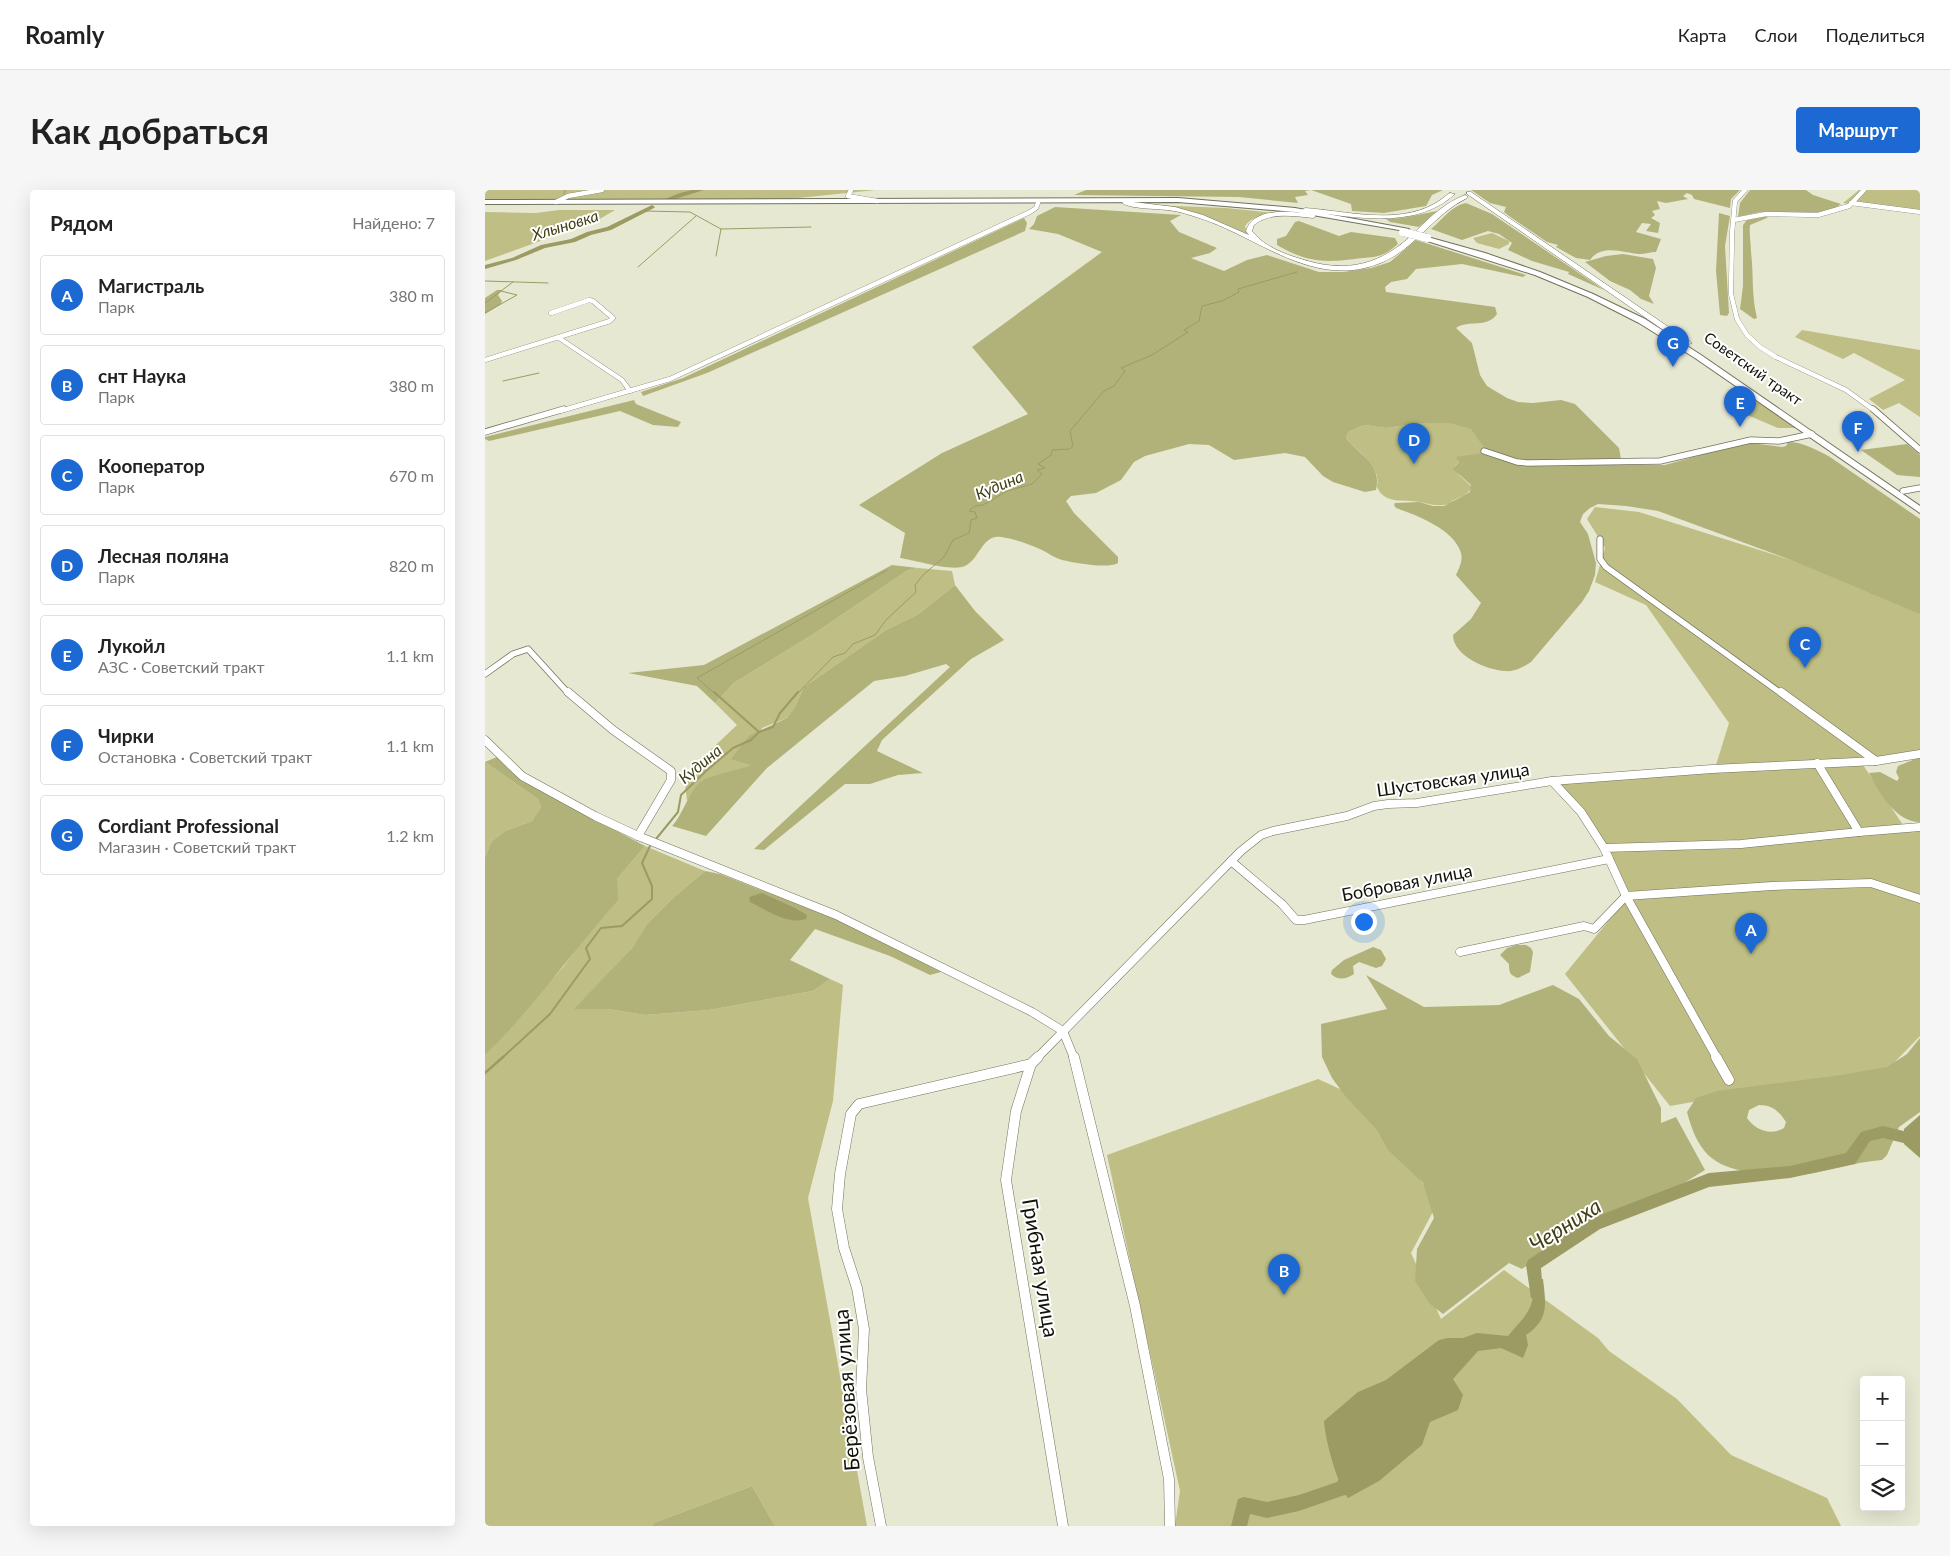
<!DOCTYPE html>
<html lang="ru">
<meta charset="utf-8">
<style>
body{margin:0;font-family:Lato,sans-serif;background:#f6f6f6;color:#222}
.controls{position:absolute;right:15px;bottom:15px;display:grid;overflow:hidden;border-radius:5px;box-shadow:0 5px 20px #0002}
.controls button{width:45px;height:45px;display:grid;place-items:center;padding:0;border:0;border-bottom:1px solid #e0e0e0;background:#fff;color:#222;font:25px sans-serif}
.you{position:absolute;left:878px;top:731px;width:18px;height:18px;margin:-12px;border:4px solid #fff;border-radius:50%;background:#1a73e8;box-shadow:0 0 0 8px #1a73e833}
.badge{display:grid;place-items:center;width:32px;height:32px;border-radius:50%;background:#1d69d4;color:#fff;font-size:16px;font-weight:700}
.pin{position:absolute;translate:-50% -41px;filter:drop-shadow(0 1px 2px #0008)}
.pin::after{content:'';position:absolute;top:26px;width:18px;height:15px;background:inherit;clip-path:polygon(0 0,100% 0,50% 100%)}
.list{margin:0;padding:0;list-style:none}
h2{display:flex;justify-content:space-between;align-items:center;height:65px;margin:0;padding:0 20px;font-size:21px}
h2 small{font-size:16px;font-weight:400;color:#767676}
.list li{display:grid;grid-template-columns:32px 1fr auto;gap:15px;align-items:center;box-sizing:border-box;height:80px;margin:0 10px 10px;padding:0 10px;border:1px solid #e0e0e0;border-radius:5px}
.list b{display:block;font-size:19px;white-space:nowrap}
.list p{margin:0;font-size:16px;white-space:nowrap;color:#767676}
.list em{font-size:16px;font-style:normal;color:#767676}
.icon{flex:none;width:28px;height:28px;fill:none;stroke:currentColor;stroke-width:2;stroke-linecap:round;stroke-linejoin:round}
.map{position:relative;flex:none;width:1435px;height:1336px;overflow:hidden;border-radius:5px}
header{display:flex;align-items:center;gap:30px;box-sizing:border-box;height:70px;padding:0 25px;background:#fff;border-bottom:1px solid #e0e0e0}
header strong{font-size:24px}
nav{display:flex;gap:28px;margin-inline-start:auto;font-size:18px}
.intro{display:flex;align-items:center;justify-content:space-between;box-sizing:border-box;height:120px;padding:0 30px}
h1{margin:0;font-size:35px}
.button{padding:12px 22px;border-radius:5px;background:#1d69d4;color:#fff;font-size:18px;font-weight:700}
main{display:flex;gap:30px;padding:0 30px}
aside{flex:1;background:#fff;border-radius:5px;box-shadow:0 5px 20px #0002}
.map>svg:first-child{display:block}
.green{fill:#bebe85}
.forest{fill:#b1b279;fill-rule:evenodd}
.water{fill:#9b9b63}
.lines{fill:none;stroke-linecap:round;stroke-linejoin:round}
.stream-far2{stroke:#9b9b63;stroke-width:1}
.stream-far1{stroke:#9b9b63;stroke-width:2}
.stream{stroke:#9b9b63;stroke-width:2.5}
.river{fill:#9b9b63;fill-rule:evenodd}
.minor-far3-casing{stroke:#71725e;stroke-width:5}
.minor-far2-casing{stroke:#71725e;stroke-width:7}
.minor-far1-casing{stroke:#71725e;stroke-width:9}
.minor-casing{stroke:#71725e;stroke-width:11}
.primary-casing{stroke:#71725e;stroke-width:1}
.trunk-casing{stroke:#71725e;stroke-width:2}
.minor-far3{stroke:#fff;stroke-width:4.5}
.minor-far2{stroke:#fff;stroke-width:5.5}
.minor-far1{stroke:#fff;stroke-width:8}
.minor{stroke:#fff;stroke-width:10}
.primary{fill:#fff;fill-rule:evenodd}
.trunk{fill:#fff;fill-rule:evenodd}
.trunk-bridge-casing{stroke:#71725e;stroke-width:8;stroke-linecap:butt}
.trunk-bridge{stroke:#fff;stroke-width:8}
.labels{text-anchor:middle;stroke-width:4;stroke-linejoin:round;paint-order:stroke}
.far-street-label{font-size:15px;fill:#12120a;stroke:#fff}
.far-water-label{font-size:16px;font-style:italic;fill:#414014;stroke:#fff}
.street-label{font-size:18px;fill:#12120a;stroke:#fff}
.near-street-label{font-size:21px;fill:#12120a;stroke:#fff}
.near-water-label{font-size:22px;font-style:italic;fill:#414014;stroke:#fff}
</style>
<header>
<strong>Roamly</strong>
<nav><a>Карта</a><a>Слои</a><a>Поделиться</a></nav>
</header>
<div class="intro"><h1>Как добраться</h1><a class="button">Маршрут</a></div>
<main>
<aside>
<h2>Рядом<small>Найдено: 7</small></h2>
<ul class="list">
<li><span class="badge">A</span><div><b>Магистраль</b><p>Парк</p></div><em>380 m</em></li>
<li><span class="badge">B</span><div><b>снт Наука</b><p>Парк</p></div><em>380 m</em></li>
<li><span class="badge">C</span><div><b>Кооператор</b><p>Парк</p></div><em>670 m</em></li>
<li><span class="badge">D</span><div><b>Лесная поляна</b><p>Парк</p></div><em>820 m</em></li>
<li><span class="badge">E</span><div><b>Лукойл</b><p>АЗС · Советский тракт</p></div><em>1.1 km</em></li>
<li><span class="badge">F</span><div><b>Чирки</b><p>Остановка · Советский тракт</p></div><em>1.1 km</em></li>
<li><span class="badge">G</span><div><b>Cordiant Professional</b><p>Магазин · Советский тракт</p></div><em>1.2 km</em></li>
</ul>
</aside>
<div class="map">
<svg width="1435" height="1336" viewBox="0 0 1435 1336">
<rect width="100%" height="100%" fill="#e7e8d2"/>
<g class="green">
<path d="M0 0H391L303 9H0Z"/>
<path d="M1374 0H1435V23L1358 13Z"/>
<path d="M666 15 741 18 790 23C779 25 767 26 760 36L762 44H759C729 28 700 18 666 15Z"/>
<path d="M74 20H130L113 30 0 71V22L51 23Z"/>
<path d="M1007 43 1024 51V54L1014 59 992 53 988 48Z"/>
<path d="M1317 140 1435 160V227L1414 213 1398 220 1384 209 1420 190 1369 163 1358 169 1310 147Z"/>
<path d="M1274 212 1312 238H1293L1260 224 1261 221 1270 213Z"/>
<path d="M936 233C950 233 975 229 987 239 992 244 996 253 1000 259L998 263 973 270 974 272 970 276 974 285 987 297C984 306 970 307 964 314 952 317 945 314 934 312 918 309 900 315 892 297 897 275 873 263 861 248L863 242 879 235 901 238Z"/>
<path d="M1110 317 1154 322 1312 372 1435 423V562L1379 569 1231 575 1244 533 1161 415 1110 392 1120 358 1102 329Z"/>
<path d="M433 378 467 381 470 395 432 425 401 440 319 497 310 517 302 528 277 538 267 575 217 591 202 611 199 585 252 535 230 513 249 493 330 443 423 380Z"/>
<path d="M0 572 53 609 56 617 47 631 20 641 7 651 0 667Z"/>
<path d="M1378 575 1418 635H1435V846L1405 877 1185 916 1080 784 1139 712 1117 662 1072 591Z"/>
<path d="M160 656 220 681 188 708 162 734 147 758 90 819H123L160 825 224 820 328 801 345 789 358 795 348 911 323 1008 382 1336H290L267 1296 169 1333 167 1336H0V865L79 776 101 746 132 689Z"/>
<path d="M833 889 892 916 951 1016 926 1063 956 1129 1019 1080 1113 1148 1124 1161 1192 1209 1246 1265 1342 1308 1356 1336H690L695 1301 622 965Z"/>
</g>
<g class="forest">
<path d="M601 0H958L947 5 941 16 899 23 867 21 866 14 826 0 820 1 823 5 810 7 813 13 754 7 589 5Z"/>
<path d="M986 0H1255L1246 9 1245 18 1209 9 1207 5 1202 3 1198 6 1203 9 1181 13 1172 11 1175 19 1167 21 1170 25 1166 28 1175 33 1173 43 1161 41 1166 34 1157 33 1151 42 1176 49 1171 62C1166 62 1160 64 1155 64 1138 63 1117 53 1105 70L1091 68 1071 57 1073 55 1062 52 1024 26 1019 22 1021 17 1005 13Z"/>
<path d="M1265 0H1321L1328 5 1356 14C1339 29 1298 21 1276 22 1269 23 1261 25 1253 27L1255 13Z"/>
<path d="M981 13 1007 24 1119 100 1083 84 1084 82 1047 71 1023 60 1027 53 1014 44 1003 41 977 50 946 39C958 29 966 16 981 13Z"/>
<path d="M570 17 696 25 685 31 694 42 732 58 725 63 706 68 739 81 762 70 782 65 834 82H858L886 78 905 72 931 50 1041 85 1038 87 977 74 931 79 922 89 906 92 900 97 901 102 1010 117 1012 124C1002 139 983 129 971 138L987 153 995 185 1002 196 1022 208 1033 212 1048 213 1076 210 1090 214 1134 258 1136 269 1036 271 1000 259 986 239 965 233H936L901 238 879 235 863 242 861 248C876 267 897 273 891 300L880 302 848 292 838 286 820 267 800 263 749 270 724 255 704 254 660 266 649 272 636 290 611 303 586 306 581 311 589 323 633 367V373C623 379 590 373 577 370 570 368 563 363 557 360 544 354 530 349 516 347 497 344 495 369 480 376 467 382 430 370 415 368L420 343 374 315 457 263 543 224 487 157 617 62 573 44 544 39 549 34 552 26Z"/>
<path d="M952 21 934 37 905 32 901 29 917 28Z"/>
<path d="M1234 23 1245 26 1240 56 1244 123 1242 126 1235 125 1231 81Z"/>
<path d="M1283 26 1282 28 1265 35C1264 45 1266 53 1266 62 1269 86 1266 104 1272 128L1269 129 1255 119 1258 96V35L1262 30Z"/>
<path d="M539 28 542 33 540 41 222 183 158 206 156 202 198 188Z"/>
<path d="M814 31 854 46 866 42 910 48 913 54C896 69 891 66 870 69 837 73 822 72 792 55V49L801 46 810 32Z"/>
<path d="M1138 64 1168 69 1171 78 1164 106 1169 114 1156 109 1145 100 1125 91 1100 72 1121 66Z"/>
<path d="M12 100H17L13 105 17 111 16 114 0 124V108Z"/>
<path d="M149 210 151 214 196 232 193 237 168 235 135 221 4 251 0 249V247Z"/>
<path d="M1303 252C1318 252 1332 260 1345 267L1435 329V424L1311 372 1173 321 1141 316 1113 314 1105 318 1098 324 1095 332 1103 344 1111 373 1110 385 1104 401 1097 412 1046 472C1038 477 1031 482 1020 481 1002 480 968 466 968 445L986 429 996 413 971 385C974 378 978 371 976 363 969 339 931 325 911 318L909 315 910 313 934 312 948 316H959L985 302 986 295 968 279 974 272 971 267 998 263 1026 273 1043 275H1180L1251 255 1267 253 1297 257 1301 256Z"/>
<path d="M1422 254 1435 265V287L1412 285 1376 260Z"/>
<path d="M407 375 433 378 423 380 330 443 249 493 230 513 212 496 143 483 219 475Z"/>
<path d="M470 395 490 421 519 450 486 469 397 550 392 561 438 583 413 585 385 594H360L279 660 269 659 465 477 461 474 420 486 389 491 282 578 221 646 187 636C198 625 205 598 217 591 224 586 256 579 266 575L246 569 264 546 302 528 310 517 319 497 401 440 432 425Z"/>
<path d="M12 567 35 589 160 656 132 689 133 710C88 761 49 817 0 865V667L7 651 20 641 47 631 56 617 53 609 0 572Z"/>
<path d="M1435 567V632C1411 632 1394 603 1384 583L1395 582 1412 591 1414 588 1411 582 1413 576Z"/>
<path d="M220 681 235 684 366 735 456 782 445 785 405 766 330 739 305 770 345 789 328 801 224 820 160 825 123 819H89L147 758 162 734 188 708Z"/>
<path d="M1031 755H1041L1046 758 1048 762 1045 782 1033 788C1025 785 1024 783 1024 774L1015 765 1022 758Z"/>
<path d="M888 757 896 760 901 769 897 776 891 778 874 772 868 776 869 784C862 789 853 791 846 784L847 780 859 770Z"/>
<path d="M881 785 939 817 1014 815 1068 795 1094 809 1124 846 1152 869 1176 918V933L1191 927 1220 980 1189 999 1097 1035 1037 1079 1024 1073 958 1124 945 1114 930 1091 932 1059 949 1028 938 993 903 960 892 940 861 907 847 888 837 867 836 834 902 819Z"/>
<path d="M1435 848V922L1414 937 1402 965 1397 970C1367 972 1337 984 1307 986 1293 987 1279 984 1265 982 1226 977 1212 960 1202 922L1211 908 1232 901 1356 885 1402 877 1422 864ZM1274 915C1287 915 1294 921 1301 932L1299 938C1286 946 1270 940 1262 928L1264 920Z"/>
<path d="M267 1296 290 1336H167L169 1333Z"/>
</g>
<g class="water">
<path d="M277 703 310 718 322 725 321 729C302 735 282 720 265 712L264 707Z"/>
<path d="M1435 925V968L1419 954V939Z"/>
<path d="M1050 1089H1058C1061 1115 1064 1129 1041 1145L1043 1155 1038 1168 1016 1158 993 1161 968 1189 978 1205 973 1220 945 1232 937 1255 894 1291 863 1308C852 1294 840 1249 839 1231L873 1202 901 1190 954 1150 963 1148H978L992 1143 1023 1146C1043 1122 1048 1122 1050 1089Z"/>
</g>
<g class="lines">
<g class="stream-far2">
<path d="M79 4 80 0"/>
<path d="M160 21 205 22 236 39 326 37"/>
<path d="M231 66 236 39"/>
<path d="M153 77 211 26"/>
<path d="M0 91 63 93"/>
<path d="M0 113 28 92"/>
<path d="M0 123 32 105 16 101"/>
<path d="M18 191 54 183"/>
<path d="M230 504 212 488 402 380"/>
<path d="M312 504 348 467 360 463 368 454 390 445 401 430 431 402 430 395 438 385 459 367 468 350 484 343 486 330 492 328 490 322 484 321 490 316 498 315 522 301 547 294 557 284 552 280 560 278 553 274 566 265 567 260 585 259 588 256 585 241 619 201 629 196 640 181 636 178 667 165 703 142 699 140 714 131 717 116 737 111 754 102 753 99 812 82"/>
</g>
<g class="stream-far1">
<path d="M229 502 274 542"/>
<path d="M171 649 193 622 196 605 221 581 248 558 266 550 274 542 288 537 295 523 313 502"/>
<path d="M17 868 65 824 105 769 101 758 116 738 137 736 167 709V696L157 673 165 656"/>
</g>
<path class="stream" d="M0 883 18 867"/>
<g class="river">
<path d="M207 0H219L180 12 175 11 195 3Z"/>
<path d="M167 15 170 17 169 18 126 40 106 45 90 52 60 58 31 70 0 79V75L27 68 56 55 86 49 102 42 122 37Z"/>
<path d="M1398 936 1435 945V957L1398 948 1385 951 1370 974 1365 975 1305 988 1224 997 1115 1039 1056 1078 1058 1103 1056 1108 1051 1110 1046 1108 1041 1075 1043 1070 1105 1029 1224 983 1305 976 1361 963 1376 942Z"/>
<path d="M866 1278 872 1280 874 1286 863 1304 857 1306 814 1321 782 1328 765 1324 762 1336H746L753 1309 759 1307 782 1312 814 1305 852 1292 860 1280Z"/>
</g>
<defs>
<g id="minor-far3">
<path d="M366 0 363 6 392 11"/>
<path d="M1260 0 1250 11 1247 43 1246 104 1252 129 1262 145 1275 157 1291 167 1361 200 1390 221"/>
<path d="M71 12 83 6 117 0"/>
<path d="M1366 13 1435 22"/>
<path d="M1249 30 1281 24 1333 25 1364 16 1379 0"/>
<path d="M74 148 137 190 145 201"/>
<path d="M0 170 125 131 128 128 108 111 104 110 66 123"/>
<path d="M75 221 185 189 545 22 551 18 553 13"/>
</g>
<g id="minor-far2">
<path d="M1388 219 1435 260"/>
<path d="M0 242 79 219"/>
<path d="M999 261 1032 272 1043 273 1175 271 1266 250 1294 251 1327 244"/>
<path d="M1418 301 1435 298"/>
<path d="M1115 349V369L1121 377 1297 504"/>
<path d="M0 484 28 464 43 459 84 504"/>
</g>
<g id="minor-far1">
<path d="M83 502 128 540 186 581V590L153 646"/>
<path d="M1296 502 1391 571"/>
<path d="M0 550 37 586 110 626 153 646 351 725 547 822 578 841 589 868"/>
<path d="M1067 591 1096 622 1119 658"/>
<path d="M1374 642 1435 637"/>
<path d="M746 671 797 714 811 730H819L1124 669"/>
<path d="M975 762 1099 736 1109 739 1141 706 1287 696 1386 693 1435 709"/>
<path d="M552 868 756 661 776 645 788 641 862 626 889 616 903 614 932 613 1067 591 1227 579 1391 571 1435 564"/>
<path d="M1232 868 1141 706 1119 658 1256 654 1374 642 1332 573"/>
</g>
<g id="minor">
<path d="M553 867 546 874 531 921 521 990 578 1336"/>
<path d="M589 867 650 1116 684 1289 685 1336"/>
<path d="M1231 867 1244 890"/>
<path d="M396 1336 383 1267 376 1199 379 1139 372 1098 359 1058 352 1019 355 984 366 924 374 914 546 874"/>
</g>
<g id="primary">
<path d="M982 2H986L1207 153 1200 155 982 4Z"/>
<path d="M965 3 970 4C929 41 870 26 820 22L817 20 820 18C861 21 911 35 949 14 955 11 960 6 965 3Z"/>
<path d="M980 5 983 7 982 8C949 24 931 58 898 72 829 102 772 45 711 27 704 25 697 22 689 21 675 18 648 20 637 13L640 11 690 17 718 25 764 45 761 41C768 16 810 21 830 25V27L828 28C809 26 784 22 769 35L767 41C778 56 799 64 816 69 862 84 897 75 931 41 945 27 961 12 980 5Z"/>
</g>
<g id="trunk">
<path d="M693 8 810 18 924 39 920 41 810 22 693 12 0 14V10Z"/>
<path d="M939 46 1000 63 1055 82 1108 104 1160 129 1216 165 1435 316V323L1210 168 1154 133 1103 107 1050 85 939 50Z"/>
</g>
</defs>
<use href="#minor-far3" class="minor-far3-casing"/>
<use href="#minor-far2" class="minor-far2-casing"/>
<use href="#minor-far1" class="minor-far1-casing"/>
<use href="#minor" class="minor-casing"/>
<use href="#primary" class="primary-casing"/>
<use href="#trunk" class="trunk-casing"/>
<use href="#minor-far3" class="minor-far3"/>
<use href="#minor-far2" class="minor-far2"/>
<use href="#minor-far1" class="minor-far1"/>
<use href="#minor" class="minor"/>
<use href="#primary" class="primary"/>
<use href="#trunk" class="trunk"/>
<defs>
<path id="trunk-bridge" d="M918 42 942 48"/>
</defs>
<use href="#trunk-bridge" class="trunk-bridge-casing"/>
<use href="#trunk-bridge" class="trunk-bridge"/>
</g>
<g class="labels">
<g class="far-street-label">
<text transform="translate(1268 179) rotate(35)" y="5">Советский тракт</text>
</g>
<g class="far-water-label">
<text transform="translate(80 35) rotate(-17)" y="6">Хлыновка</text>
<text transform="translate(514 295) rotate(-23)" y="6">Кудина</text>
<text transform="translate(215 574) rotate(-40)" y="6">Кудина</text>
</g>
<g class="street-label">
<text transform="translate(968 590) rotate(-8)" y="6">Шустовская улица</text>
<text transform="translate(922 693) rotate(-11)" y="6">Бобровая улица</text>
</g>
<g class="near-street-label">
<text transform="translate(555 1078) rotate(81)" y="7">Грибная улица</text>
<text transform="translate(362 1200) rotate(-94)" y="7">Берёзовая улица</text>
</g>
<g class="near-water-label">
<text transform="translate(1080 1035) rotate(-32)" y="8">Черниха</text>
</g>
</g>
</svg>
<div class="controls">
<button>+</button>
<button>−</button>
<button><svg class="icon" aria-label="layers" viewBox="0 0 24 24"><path d="M12 4l9 5-9 5-9-5zM3 14l9 5 9-5"/></svg></button>
</div>
<div class="you"></div>
<div class="pin badge" style="left:1266px;top:764px">A</div>
<div class="pin badge" style="left:799px;top:1105px">B</div>
<div class="pin badge" style="left:1320px;top:478px">C</div>
<div class="pin badge" style="left:929px;top:274px">D</div>
<div class="pin badge" style="left:1255px;top:237px">E</div>
<div class="pin badge" style="left:1373px;top:262px">F</div>
<div class="pin badge" style="left:1188px;top:177px">G</div>
</div>
</main>
